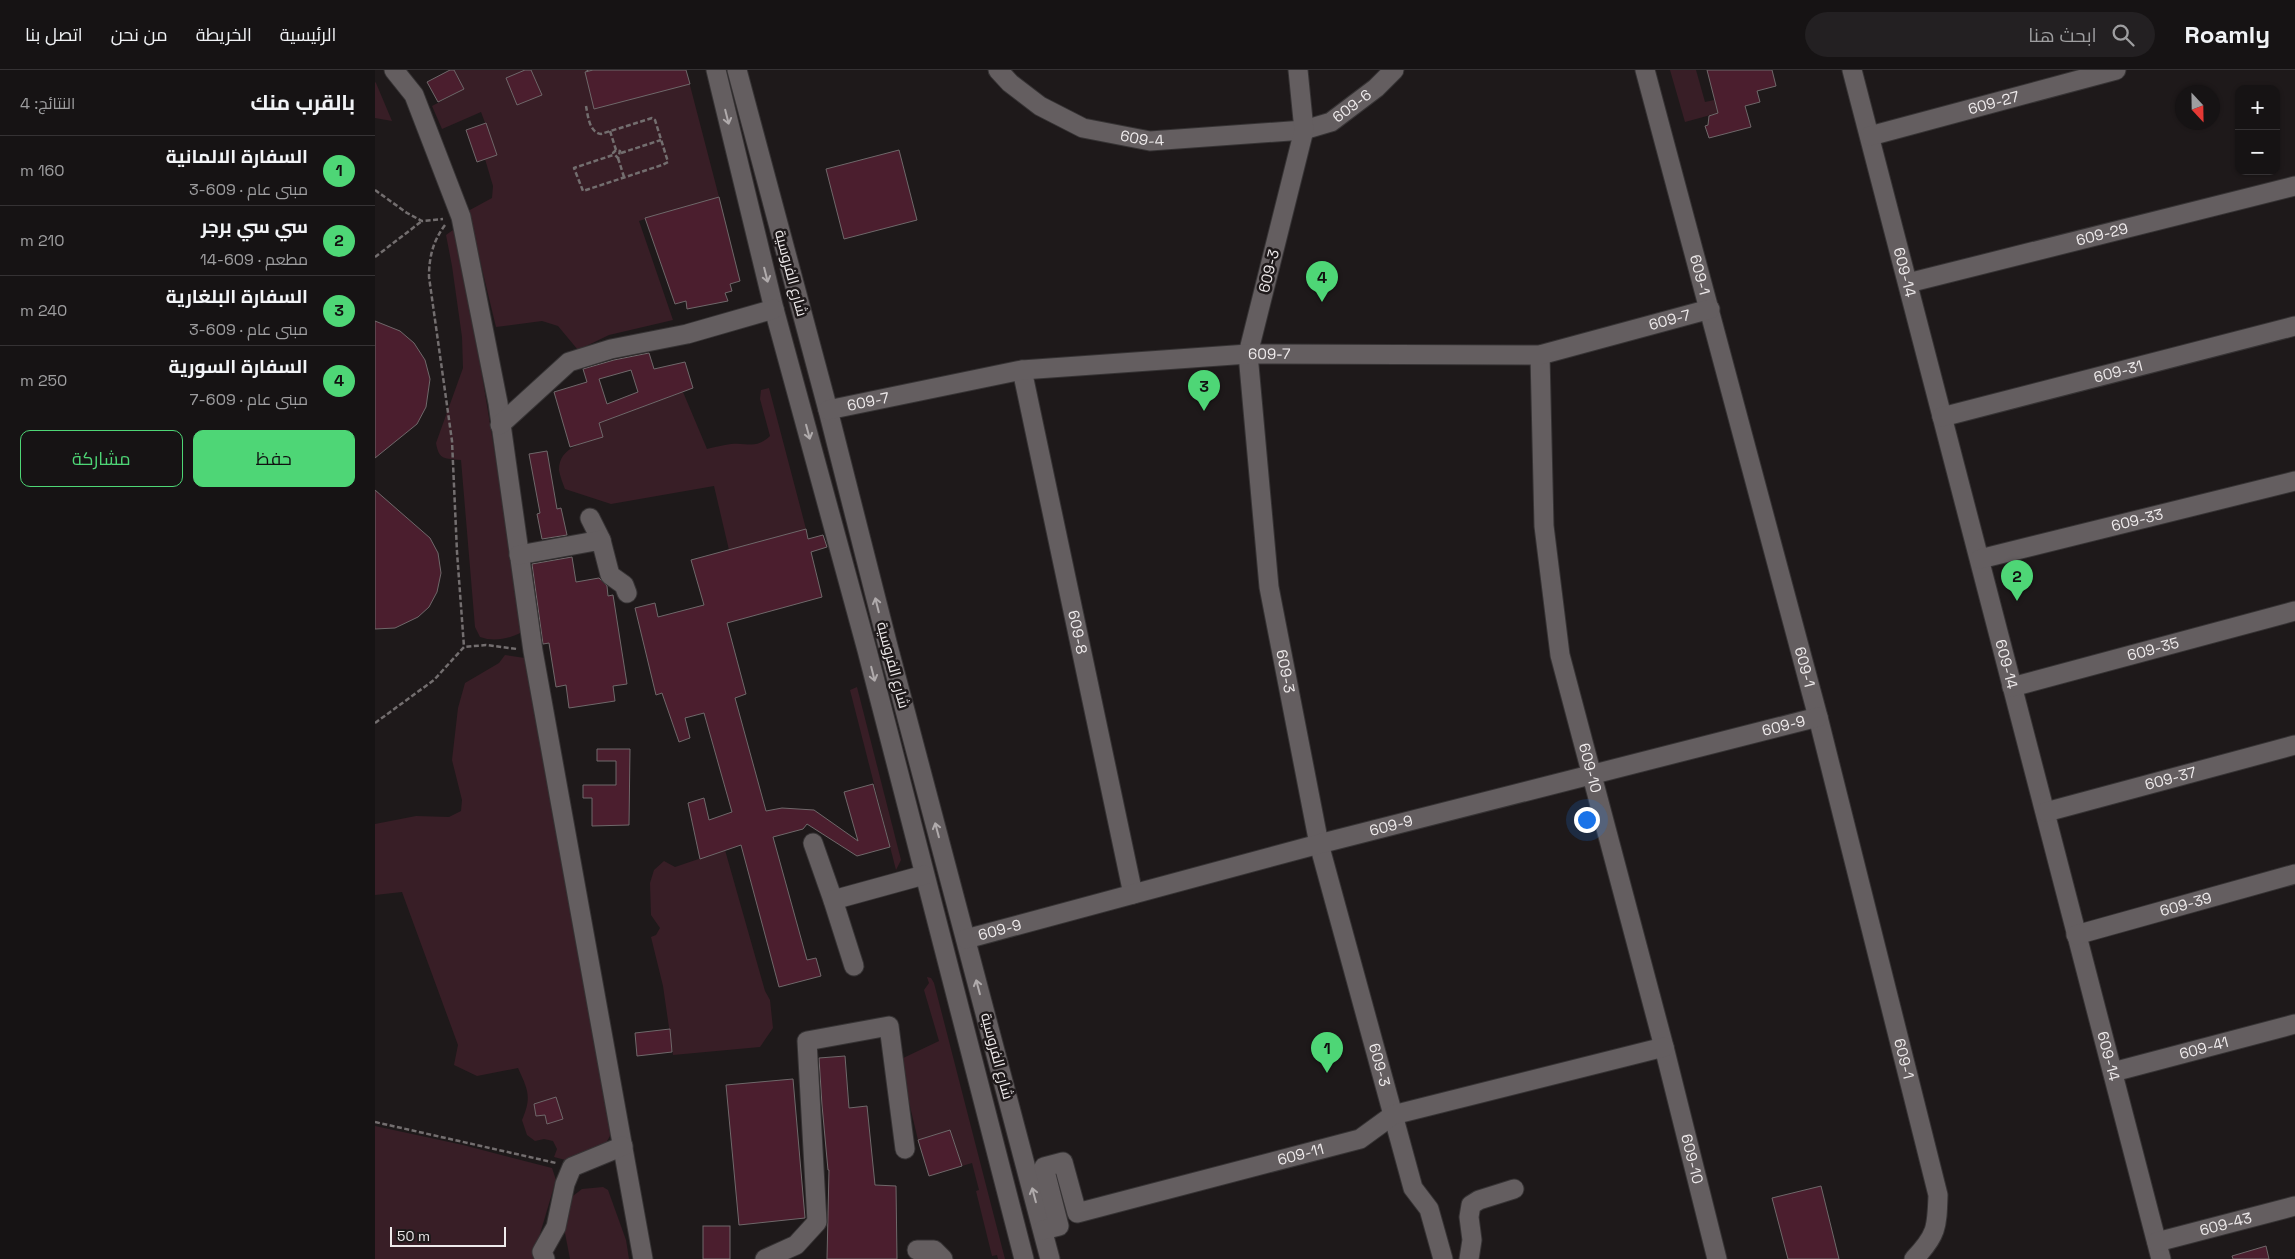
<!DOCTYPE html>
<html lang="ar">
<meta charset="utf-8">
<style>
body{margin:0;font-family:"Space Grotesk",Cairo,sans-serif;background:#232022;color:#f1f3f6;direction:rtl}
.controls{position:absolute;right:15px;top:15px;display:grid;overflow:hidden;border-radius:10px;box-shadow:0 1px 4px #0004}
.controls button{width:45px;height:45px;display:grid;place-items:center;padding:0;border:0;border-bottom:1px solid #353234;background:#161314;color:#f1f3f6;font:25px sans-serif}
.compass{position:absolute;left:1800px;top:15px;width:45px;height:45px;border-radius:50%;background:#161314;box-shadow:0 1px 4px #0004;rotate:158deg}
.scale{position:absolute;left:15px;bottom:12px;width:116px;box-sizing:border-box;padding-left:5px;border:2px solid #eeeaeb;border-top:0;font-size:14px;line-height:18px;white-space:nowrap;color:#eeeaeb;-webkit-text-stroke:4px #1e191a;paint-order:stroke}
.you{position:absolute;left:1211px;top:749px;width:18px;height:18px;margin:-12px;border:4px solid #fff;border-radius:50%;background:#1a73e8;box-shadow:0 0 0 8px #1a73e833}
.badge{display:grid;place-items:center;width:32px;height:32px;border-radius:50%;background:#4ed676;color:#111;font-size:16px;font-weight:700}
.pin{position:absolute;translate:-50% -41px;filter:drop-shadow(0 1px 2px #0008)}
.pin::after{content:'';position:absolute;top:26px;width:18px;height:15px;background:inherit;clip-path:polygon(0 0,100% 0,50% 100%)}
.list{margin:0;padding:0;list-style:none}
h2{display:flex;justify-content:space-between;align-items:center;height:65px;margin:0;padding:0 20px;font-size:21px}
h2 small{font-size:16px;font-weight:400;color:#9e9ea0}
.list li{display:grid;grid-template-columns:32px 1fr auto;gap:15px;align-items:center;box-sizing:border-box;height:70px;padding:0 20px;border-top:1px solid #353234}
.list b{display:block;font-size:19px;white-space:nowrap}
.list p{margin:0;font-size:16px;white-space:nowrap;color:#9e9ea0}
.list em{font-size:16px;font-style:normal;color:#9e9ea0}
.actions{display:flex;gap:10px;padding:15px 20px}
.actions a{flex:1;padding:11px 0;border:1px solid #4ed676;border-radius:10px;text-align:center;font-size:18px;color:#4ed676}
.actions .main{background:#4ed676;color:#111}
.icon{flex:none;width:28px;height:28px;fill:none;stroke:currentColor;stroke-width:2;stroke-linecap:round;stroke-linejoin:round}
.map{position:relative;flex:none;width:1920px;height:1189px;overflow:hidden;direction:ltr}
header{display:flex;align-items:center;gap:30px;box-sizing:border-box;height:70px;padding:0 25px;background:#161314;border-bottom:1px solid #353234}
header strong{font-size:24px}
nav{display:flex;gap:28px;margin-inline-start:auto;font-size:18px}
.search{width:350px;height:45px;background:#232022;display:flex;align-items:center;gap:12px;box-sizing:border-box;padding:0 18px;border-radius:28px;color:#9e9ea0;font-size:19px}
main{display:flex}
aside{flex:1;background:#161314}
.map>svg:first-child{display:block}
.green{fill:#381e26}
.building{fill:#4b1e2e;stroke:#6f686a;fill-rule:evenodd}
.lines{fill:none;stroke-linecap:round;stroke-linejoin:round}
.minor-casing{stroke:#363334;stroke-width:21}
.path{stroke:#736e6f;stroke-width:2.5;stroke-dasharray:5 2.5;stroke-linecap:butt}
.minor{stroke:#645e60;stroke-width:19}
.oneway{stroke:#b0abac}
.labels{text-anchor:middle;stroke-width:5;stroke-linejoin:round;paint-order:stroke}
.street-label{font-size:15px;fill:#eeeaeb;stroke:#1e191a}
</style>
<header>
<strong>Roamly</strong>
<div class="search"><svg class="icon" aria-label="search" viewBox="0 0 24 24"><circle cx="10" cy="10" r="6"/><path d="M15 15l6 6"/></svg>ابحث هنا</div>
<nav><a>الرئيسية</a><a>الخريطة</a><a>من نحن</a><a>اتصل بنا</a></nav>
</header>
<main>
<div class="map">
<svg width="1920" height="1189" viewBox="0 0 1920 1189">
<rect width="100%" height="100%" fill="#1e191a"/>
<g class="green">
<path d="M79 0H311L344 127 264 151 298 250 234 265 203 280 183 256 167 251 121 257 93 141 117 128 118 116 110 89 122 85 106 42 67 59 57 36 89 19Z"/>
<path d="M1295 0H1321L1330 32 1339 30 1343 43 1310 52Z"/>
<path d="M0 12 1 13 17 51 0 48Z"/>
<path d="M78 160 84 164 148 556 147 562C134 569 119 572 105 567L100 557 86 390C70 388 64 391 61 373L88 298 87 267 77 196 71 165Z"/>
<path d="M394 318 431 459 354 480 339 416 236 434 190 419C188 414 185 406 184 400 184 376 210 373 228 367L224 353 308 322 332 379C340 377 348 375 356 374 373 372 380 380 395 366L385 329 386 320Z"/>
<path d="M130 585 150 588 236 1064 231 1073 198 1092 179 1087 182 1079 178 1071 169 1069 160 1071 152 1065 147 1050C157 1027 153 1020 143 998L102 1006 79 995 83 975 27 822 0 825V754L41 746 74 747 86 741 87 730 77 690 83 638 90 613 124 593Z"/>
<path d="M482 617 526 790 521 800 475 620Z"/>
<path d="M350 780 390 921 395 930 398 958 385 977 298 985 288 916 276 867 281 865 285 858 276 845 275 813 279 800 289 791 300 797Z"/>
<path d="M552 907 556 908 559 913 630 1189H623L622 1185 617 1186 601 1121 604 1120 597 1093 587 1096 575 1060 543 1070 524 990 564 971 549 920 554 913Z"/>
<path d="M0 1056 88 1075 177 1098 181 1110 162 1174 164 1189H0Z"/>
<path d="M228 1117 233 1120 251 1170 254 1189H195L189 1158 194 1129 207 1119Z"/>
</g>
<g class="building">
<path d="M75 0H79L89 19 63 32 52 12Z"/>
<path d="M150 0H156L167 25 142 35 131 8Z"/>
<path d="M218 0H311L315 14 219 39 210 2Z"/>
<path d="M1332 0H1397L1401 16 1382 21 1385 32 1370 36 1376 57 1334 68 1330 56 1333 55 1334 46 1343 43Z"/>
<path d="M111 53 122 85 102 92 91 60Z"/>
<path d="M524 80 542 150 469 169 451 99Z"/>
<path d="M344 127 365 211 355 214 357 221 350 223 353 231 312 239 311 231 300 234 270 148Z"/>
<path d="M0 251 25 261 39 273 50 290 55 309 51 337 42 354 0 388Z"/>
<path d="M274 283 279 299 310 292 318 318 224 353 228 367 195 377 179 322 212 312 208 299 239 290ZM256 300 263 322 232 334 224 309Z"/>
<path d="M172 381 182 439 186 438 192 465 167 469 162 444 165 443 154 384Z"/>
<path d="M0 420 55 468 63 483 66 503 62 522 54 537 43 547 20 558 0 559Z"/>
<path d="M431 459 433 469 448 465 452 477 436 482 447 527 352 553 371 624 360 628 391 741 407 738 439 740 483 771 469 722 498 714 515 777 482 786 432 754 428 759 398 767 432 890 441 888 446 906 404 917 366 775 325 789 313 733 329 728 334 750 357 742 329 643 310 648 315 668 304 672 287 623 281 625 260 538 280 533 283 547 329 535 316 490Z"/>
<path d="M197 487 201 512 224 508 232 516 233 526 238 525 252 614 238 616 240 631 194 638 191 615 181 617 174 573 168 574 157 494Z"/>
<path d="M222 679H255L254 755 217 756V728H208V715H241V691H222Z"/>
<path d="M295 959 297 982 262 986 260 963Z"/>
<path d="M470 986 474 1038 492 1036 500 1115 521 1116 522 1189H452L454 1100H453L447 1035 444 988Z"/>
<path d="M418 1009 430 1148 364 1155 351 1015Z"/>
<path d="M181 1027 188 1049 172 1054 170 1045 161 1046 159 1034Z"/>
<path d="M575 1060 587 1096 554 1106 543 1070Z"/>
<path d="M1446 1116 1464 1189H1413L1397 1128Z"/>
<rect x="328" y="1156" width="27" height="33"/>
<path d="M1891 1176 1894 1189H1858L1857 1186Z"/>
</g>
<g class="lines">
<defs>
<g id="minor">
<path d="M19 0 39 25 86 147 123 333 158 581 268 1189"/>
<path d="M341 0 399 239 492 580 649 1189"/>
<path d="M362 0 453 340 513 576 675 1189"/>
<path id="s1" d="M623 0 635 13 665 36 708 58 775 71 929 60 956 52 1001 18 1019 0"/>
<path id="s2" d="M923 0 929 60 873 284 894 517 944 774 1038 1118 1054 1139 1068 1189"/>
<path id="s3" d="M1270 0 1443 647 1563 1125C1562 1157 1562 1165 1539 1189"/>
<path id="s4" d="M1477 0 1786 1189"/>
<path id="s5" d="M1495 66 1741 0"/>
<path id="s6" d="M1533 213 1920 116"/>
<path id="s7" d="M1165 285 1169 456 1185 585 1289 977 1342 1189"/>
<path id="s8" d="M647 300 758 824"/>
<path id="s9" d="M453 340 647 300 873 284 1165 285 1335 239"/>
<path id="s10" d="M1567 347 1920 256"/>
<path d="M125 355 194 292 236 279 312 264 399 239"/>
<path d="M215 448 226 470"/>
<path d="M144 485 226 470 235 505 249 515 252 523"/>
<path id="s11" d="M1605 489 1920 411"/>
<path id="s12" d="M1637 617 1920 541"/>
<path id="s13" d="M1671 742 1920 675"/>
<path d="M438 773 458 830"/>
<path id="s14" d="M1701 865 1920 804"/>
<path id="s15" d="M591 869 944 774 1443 647"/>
<path d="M479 896 458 830 549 805"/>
<path id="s16" d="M1738 1002 1920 954"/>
<path id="s17" d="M668 1160 684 1156 669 1097 688 1092 702 1143 985 1069 1018 1045 1289 977"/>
<path id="s18" d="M1782 1172 1920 1136"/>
<path d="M542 1180H559L568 1189"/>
<path d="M170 1189 167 1182 181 1157 190 1114 197 1097 248 1076"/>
<path d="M390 1189 421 1175 442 1152 432 971 514 956 530 1079"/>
<path d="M1094 1189 1097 1170 1094 1147 1096 1135 1104 1130 1139 1119"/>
</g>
</defs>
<use href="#minor" class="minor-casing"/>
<g class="path">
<path d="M212 0 213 1"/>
<path d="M211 36C213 46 214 62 226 64L277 48 280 50 293 92 287 95 208 121 199 98 238 85"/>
<path d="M235 61 241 80 245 81 243 88 238 83 241 80"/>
<path d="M246 83 286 70"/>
<path d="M243 88 249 107"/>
<path d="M0 120 32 143 47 151 68 149"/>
<path d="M70 155C58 171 54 187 54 207L77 371 82 482 89 577"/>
<path d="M0 187 47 151"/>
<path d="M0 653 59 610 89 577 111 575 142 579"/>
<path d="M0 1052 181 1093"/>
</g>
<use href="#minor" class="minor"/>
</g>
<defs><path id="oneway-shaft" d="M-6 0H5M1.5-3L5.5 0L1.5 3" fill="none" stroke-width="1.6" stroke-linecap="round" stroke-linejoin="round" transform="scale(1.25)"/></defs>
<g class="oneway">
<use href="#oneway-shaft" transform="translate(352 47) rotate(76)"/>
<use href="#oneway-shaft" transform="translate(391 205) rotate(76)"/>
<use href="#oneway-shaft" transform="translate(433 362) rotate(75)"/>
<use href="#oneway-shaft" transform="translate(502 535) rotate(-104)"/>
<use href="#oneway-shaft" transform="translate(498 604) rotate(76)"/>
<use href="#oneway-shaft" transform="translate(562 760) rotate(-105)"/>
<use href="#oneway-shaft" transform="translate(603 917) rotate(-105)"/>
<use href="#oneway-shaft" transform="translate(659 1125) rotate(-105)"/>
</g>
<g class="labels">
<g class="street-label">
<text dy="5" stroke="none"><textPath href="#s5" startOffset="128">609-27</textPath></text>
<text dy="5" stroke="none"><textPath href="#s1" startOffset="381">609-6</textPath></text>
<text dy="5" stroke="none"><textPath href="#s1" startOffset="164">609-4</textPath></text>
<text dy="5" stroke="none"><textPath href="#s6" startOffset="200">609-29</textPath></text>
<text transform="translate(894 201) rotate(-76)" y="5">609-3</text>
<text dy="5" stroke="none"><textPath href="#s4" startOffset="209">609-14</textPath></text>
<text transform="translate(416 203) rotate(75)" y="5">شارع الفروسية</text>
<text dy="5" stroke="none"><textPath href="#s3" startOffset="212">609-1</textPath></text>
<text dy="5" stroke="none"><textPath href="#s9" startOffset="851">609-7</textPath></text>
<text dy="5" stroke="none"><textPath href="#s9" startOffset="446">609-7</textPath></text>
<text dy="5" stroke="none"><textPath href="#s10" startOffset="182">609-31</textPath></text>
<text dy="5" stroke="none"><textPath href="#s9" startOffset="41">609-7</textPath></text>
<text dy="5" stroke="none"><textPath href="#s11" startOffset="162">609-33</textPath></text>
<text dy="5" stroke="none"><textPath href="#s8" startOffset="268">609-8</textPath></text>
<text dy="5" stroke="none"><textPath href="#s12" startOffset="146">609-35</textPath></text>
<text transform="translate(518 595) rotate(75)" y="5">شارع الفروسية</text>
<text dy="5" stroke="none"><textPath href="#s4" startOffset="614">609-14</textPath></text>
<text dy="5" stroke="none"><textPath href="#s3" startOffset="618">609-1</textPath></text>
<text dy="5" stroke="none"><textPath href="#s2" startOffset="611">609-3</textPath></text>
<text dy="5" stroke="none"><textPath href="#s15" startOffset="845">609-9</textPath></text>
<text dy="5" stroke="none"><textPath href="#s7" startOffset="418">609-10</textPath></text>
<text dy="5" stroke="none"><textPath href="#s13" startOffset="129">609-37</textPath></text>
<text dy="5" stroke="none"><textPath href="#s15" startOffset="440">609-9</textPath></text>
<text dy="5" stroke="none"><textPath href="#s14" startOffset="114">609-39</textPath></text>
<text dy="5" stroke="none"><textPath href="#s15" startOffset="35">609-9</textPath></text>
<text dy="5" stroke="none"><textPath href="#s16" startOffset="94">609-41</textPath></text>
<text transform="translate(622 986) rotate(75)" y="5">شارع الفروسية</text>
<text dy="5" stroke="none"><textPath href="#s4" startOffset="1019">609-14</textPath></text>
<text dy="5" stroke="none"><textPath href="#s3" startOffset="1022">609-1</textPath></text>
<text dy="5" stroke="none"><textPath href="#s2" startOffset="1016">609-3</textPath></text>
<text dy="5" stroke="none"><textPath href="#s17" startOffset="381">609-11</textPath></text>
<text dy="5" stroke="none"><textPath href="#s7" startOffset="822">609-10</textPath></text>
<text dy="5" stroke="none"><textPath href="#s18" startOffset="71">609-43</textPath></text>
</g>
</g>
</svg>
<div class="controls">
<button>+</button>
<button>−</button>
</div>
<svg class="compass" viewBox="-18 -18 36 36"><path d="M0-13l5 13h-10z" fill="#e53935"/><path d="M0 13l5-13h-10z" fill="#9e9ea0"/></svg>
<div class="scale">50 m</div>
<div class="you"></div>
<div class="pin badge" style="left:952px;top:1003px">1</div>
<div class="pin badge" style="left:1642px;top:531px">2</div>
<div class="pin badge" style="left:829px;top:341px">3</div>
<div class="pin badge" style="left:947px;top:232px">4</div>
</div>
<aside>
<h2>بالقرب منك<small>النتائج: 4</small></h2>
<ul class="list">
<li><span class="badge">1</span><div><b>السفارة الالمانية</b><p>مبنى عام · 609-3</p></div><em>160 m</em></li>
<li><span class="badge">2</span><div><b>سي سي برجر</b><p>مطعم · 609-14</p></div><em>210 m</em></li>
<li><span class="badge">3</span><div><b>السفارة البلغارية</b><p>مبنى عام · 609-3</p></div><em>240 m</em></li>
<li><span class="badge">4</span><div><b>السفارة السورية</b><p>مبنى عام · 609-7</p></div><em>250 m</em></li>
</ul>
<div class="actions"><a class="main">حفظ</a><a>مشاركة</a></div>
</aside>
</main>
